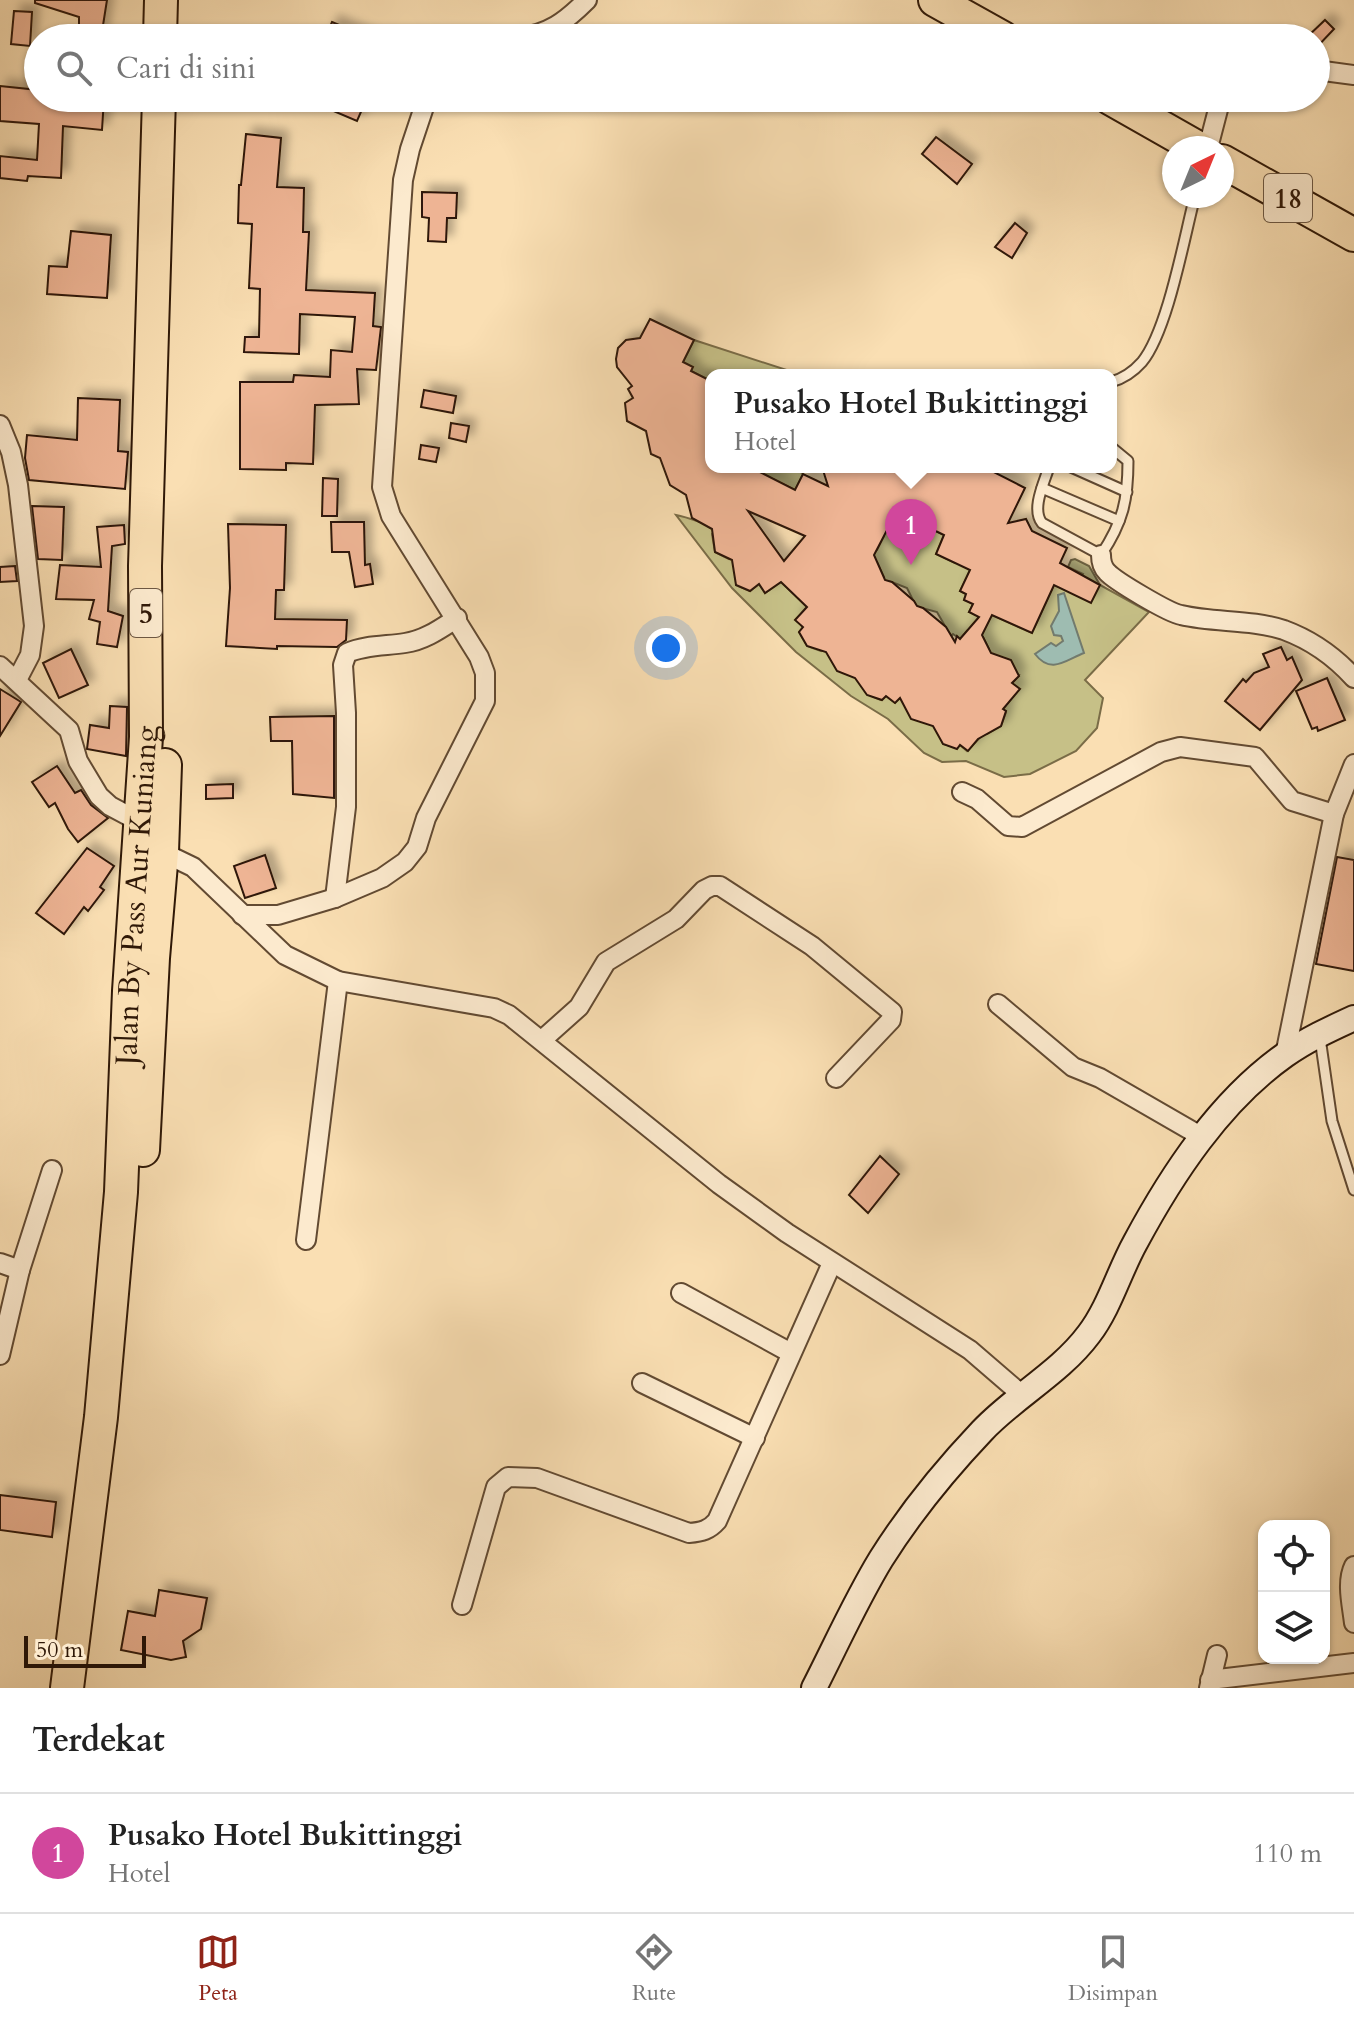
<!DOCTYPE html>
<html lang="id">
<style>
body{margin:0;font-family:Cardo,serif;background:#f2f2f2;color:#222}
.controls{position:absolute;right:24px;bottom:24px;display:grid;overflow:hidden;border-radius:16px;box-shadow:0 2px 6px #0004}
.controls button{width:72px;height:72px;display:grid;place-items:center;padding:0;border:0;border-bottom:2px solid #e0e0e0;background:#fff;color:#222;font:40px sans-serif}
.compass{position:absolute;left:1162px;top:136px;width:72px;height:72px;border-radius:50%;background:#fff;box-shadow:0 2px 6px #0004;rotate:43deg}
.scale{position:absolute;left:24px;bottom:20px;width:122px;box-sizing:border-box;padding-left:8px;border:4px solid #2f1807;border-top:0;font-size:22px;line-height:28px;white-space:nowrap;color:#2f1807;-webkit-text-stroke:6px #fceace;paint-order:stroke}
.you{position:absolute;left:666px;top:648px;width:28px;height:28px;margin:-20px;border:6px solid #fff;border-radius:50%;background:#1a73e8;box-shadow:0 0 0 12px #1a73e833}
.badge{display:grid;place-items:center;width:52px;height:52px;border-radius:50%;background:#8f2418;color:#fff;font-size:26px;font-weight:700}
.pin{position:absolute;translate:-50% -66px;filter:drop-shadow(0 2px 4px #0008)}
.pin::after{content:'';position:absolute;top:42px;width:28px;height:24px;background:inherit;clip-path:polygon(0 0,100% 0,50% 100%)}
.popup{position:absolute;left:705px;top:369px;width:412px;height:104px;box-sizing:border-box;display:grid;place-content:center;border-radius:16px;background:#fff;filter:drop-shadow(0 2px 6px #0005);font-size:26px;white-space:nowrap;color:#767676}
.popup b{font-size:30px;color:#222}
.popup::after{content:'';position:absolute;left:50%;top:100%;margin-left:-16px;border:16px solid transparent;border-top-color:#fff}
.list{margin:0;padding:0;list-style:none}
h2{display:flex;justify-content:space-between;align-items:center;height:104px;margin:0;padding:0 32px;font-size:34px}
h2 small{font-size:26px;font-weight:400;color:#767676}
.list li{display:grid;grid-template-columns:52px 1fr auto;gap:24px;align-items:center;box-sizing:border-box;height:120px;padding:0 32px;border-top:2px solid #e0e0e0}
.list b{display:block;font-size:30px;white-space:nowrap}
.list p{margin:0;font-size:26px;white-space:nowrap;color:#767676}
.list em{font-size:26px;font-style:normal;color:#767676}
.icon{flex:none;width:44px;height:44px;fill:none;stroke:currentColor;stroke-width:2;stroke-linecap:round;stroke-linejoin:round}
.map{position:relative;flex:none;width:1354px;height:1688px;overflow:hidden}
.search{position:absolute;background:#fff;box-shadow:0 2px 6px #0004;left:24px;right:24px;top:24px;height:88px;display:flex;align-items:center;gap:20px;box-sizing:border-box;padding:0 28px;border-radius:44px;color:#767676;font-size:30px}
.sheet{height:224px;background:#fff}
nav{display:flex;justify-content:space-around;align-items:center;box-sizing:border-box;height:112px;border-top:2px solid #e0e0e0;background:#fff;font-size:22px;color:#767676}
nav a{display:grid;justify-items:center;gap:4px}
nav .on{color:#8f2418}
.map>svg:first-child{display:block}
.green{fill:#c6c087;stroke:#7a6c47;stroke-width:2}
.water{fill:#9ebcb1;stroke:#727a6d;stroke-width:2}
.building{fill:#eeb494;stroke:#2f1807;stroke-width:2;fill-rule:evenodd;filter:url(#shadow)}
.lines{fill:none;stroke-linecap:round;stroke-linejoin:round}
.lane-casing{stroke:#624a32;stroke-width:13}
.street-casing{stroke:#624a32;stroke-width:22}
.secondary-casing{stroke:#2f1807;stroke-width:28}
.highway-casing{stroke:#2f1807;stroke-width:36}
.lane{stroke:#fceace;stroke-width:9}
.street{stroke:#fceace;stroke-width:18}
.secondary{stroke:#fceace;stroke-width:24}
.highway{stroke:#fadfb3;stroke-width:32}
.labels{text-anchor:middle;stroke-width:6;stroke-linejoin:round;paint-order:stroke}
.shield{fill:#fceace;stroke:#6c5743;stroke-width:2}
.shield-label{font-size:28px;font-weight:bold;fill:#2f1807}
.street-label{font-size:30px;fill:#2f1807;stroke:#fceace}
</style>
<div class="map">
<svg width="1354" height="1688" viewBox="0 0 1354 1688">
<defs>
<filter id="shadow"><feDropShadow dx="7" dy="-7" stdDeviation="4" flood-color="#0004"/></filter>
</defs>
<rect width="100%" height="100%" fill="#fadfb3"/>
<filter id="stains"><feTurbulence type="fractalNoise" baseFrequency=".0025" numOctaves="4"/><feColorMatrix values="0 0 0 0 .2 0 0 0 0 .09 0 0 0 0 .02 0 0 0 .5 -.17"/></filter>
<radialGradient id="worn" r=".72"><stop offset=".6" stop-color="#630" stop-opacity="0"/><stop offset="1" stop-color="#630" stop-opacity=".3"/></radialGradient>
<g class="green">
<path d="M694 340 802 375H711V381L691 371 683 362Z"/>
<path d="M758 467H795L803 474 795 490 756 471Z"/>
<path d="M676 515C692 518 705 525 721 528L712 534 715 552 729 559 736 554V585L750 591 759 584 765 593 781 582 807 607 796 620 803 627 799 632 807 646 821 651 825 646C834 653 850 662 856 672 867 690 857 691 881 700L886 696 895 703 901 696 932 718 943 744 957 748 960 745 967 751 985 732 987 734 1001 726 1006 712 1003 709 1019 689 1012 683 1019 675 989 663V649L983 637 967 631 960 639 953 634 945 643 937 636 945 626 937 612 922 608 908 609 914 602 907 588 892 582 878 584 884 577 877 562 856 556 877 550 884 536 880 532 915 521 944 535 936 554 955 563 979 551 960 591 966 594 964 600 973 604 969 612 992 615 1032 633 1054 585 1082 576 1083 574 1068 567 1071 560 1075 559 1089 566 1100 585 1149 612 1085 680 1103 698 1097 728 1076 751 1030 774 1004 777 966 761 942 762 924 753 888 719 851 696 796 652 732 588Z"/>
</g>
<path class="water" d="M1064 593 1084 653C1066 660 1051 675 1035 654L1051 643 1056 646 1063 641 1061 636 1054 635 1051 626 1059 611 1058 595Z"/>
<g class="building">
<path d="M35 0H107L101 38H79V17L35 3Z"/>
<path d="M14 11 32 12 30 46 11 44Z"/>
<path d="M1325 20 1334 29 1316 48V38H1306Z"/>
<path d="M332 22 370 38H325Z"/>
<path d="M0 86 38 90V98H104L102 130 63 126 61 178 28 176 27 181 0 178V156L37 160 39 124 0 121Z"/>
<path d="M303 98H367L357 121Z"/>
<path d="M246 134 281 138 277 187 304 188 303 232H309L306 290 375 293 373 326 381 327 376 370 357 369 359 404 315 405 313 464 286 463V470L240 469V382H293L294 375 330 377 331 350 352 352 355 317 300 314 299 354 244 352 245 337H259L260 289 249 288 252 224 238 223 239 185H241Z"/>
<path d="M936 137 972 164 957 184 922 154Z"/>
<path d="M422 192 457 193 456 218H447L446 242 428 241 429 218 422 217Z"/>
<path d="M1015 223 1027 233 1012 258 995 247Z"/>
<path d="M71 231 111 235 107 298 47 294 49 266 67 267Z"/>
<path d="M650 319 694 340 683 362 693 367 691 371 711 381V467H758L756 470 795 490 803 474 828 486 822 467H984L1025 488 1008 523 1026 519 1032 531 1067 548 1060 563 1100 585 1091 603 1054 585 1032 633 992 615 982 635 991 653 1011 660 1019 676 1012 683 1020 689 1003 709 1006 711 1001 726 978 739 968 751 960 745 957 749 943 744 933 726 911 719 900 698 895 703 886 696 882 700 867 695 855 678 837 671 826 652 807 646 799 632 803 627 795 620 807 607 781 582 765 593 759 584 750 591 736 585 732 560 715 552 712 529 692 518 686 495 670 485 660 458 651 454 646 431 627 421 625 403 633 398 628 389 632 386 617 367 616 359 618 348 626 340 640 338ZM748 511 805 536 784 561ZM915 521 944 535 936 554 970 570 960 591 966 594 964 600 973 604 969 612 979 617 960 639 957 636 955 642 946 627 923 608 917 606 914 601 892 582 885 580 874 555 887 530Z"/>
<path d="M424 390 456 396 453 413 421 407Z"/>
<path d="M78 398 120 400 118 451 128 452 125 489 29 480 25 458 27 435 77 440Z"/>
<path d="M451 423 469 426 466 442 449 438Z"/>
<path d="M421 445 439 448 436 462 419 459Z"/>
<path d="M323 478 338 479 337 516H322Z"/>
<path d="M32 506 64 507 62 560 38 559Z"/>
<path d="M331 522H364L365 565 370 564 373 584 355 587 349 552H332Z"/>
<path d="M228 524 286 525 284 590H276L275 619 347 620 346 640 337 647 277 646V649L226 646 230 588Z"/>
<path d="M124 525 125 544 112 546 108 611 123 616 117 647 97 644 100 622 89 619 94 600 56 599 60 565 101 567 97 527Z"/>
<path d="M15 566 17 581 0 582V567Z"/>
<path d="M1281 647 1287 660 1292 657 1302 680 1260 730 1225 701 1243 679 1246 682 1254 673 1269 667 1263 654Z"/>
<path d="M71 649 88 685 59 698 43 663Z"/>
<path d="M1327 678 1345 720 1318 731 1317 727 1312 729 1296 691Z"/>
<path d="M0 689 21 702 0 736Z"/>
<path d="M110 706 127 707 126 756 87 749 90 725 109 728Z"/>
<path d="M334 716V798L293 794 292 741H271L270 717Z"/>
<path d="M57 766 75 793 81 790 91 805 108 818 78 842 68 829 55 803 49 807 32 782Z"/>
<path d="M233 784V798L206 799V785Z"/>
<path d="M87 848 114 866 100 887 104 890 88 911 84 907 64 934 36 913Z"/>
<path d="M265 855 276 888 245 898 234 866Z"/>
<path d="M1337 857 1354 860V971L1316 964Z"/>
<path d="M880 1156 899 1174 868 1213 849 1195Z"/>
<path d="M0 1495 56 1502 52 1537 0 1530Z"/>
<path d="M159 1590 207 1598 201 1629 183 1641 186 1657 171 1660 121 1650 128 1611 155 1616Z"/>
</g>
<g class="lines">
<defs>
<g id="lane">
<path d="M1111 382C1122 379 1134 371 1142 362 1168 330 1184 238 1195 196"/>
<path d="M1049 467C1044 483 1031 509 1042 523L1101 555C1123 522 1128 500 1128 461L1111 447"/>
<path d="M1071 467 1127 492"/>
<path d="M1042 488 1119 521"/>
<path d="M1320 1038 1332 1121 1354 1190"/>
</g>
<g id="street">
<path d="M518 38C549 34 565 22 587 0"/>
<path d="M1316 70 1354 75"/>
<path d="M1208 148 1221 98"/>
<path d="M0 425 11 452 18 485 34 626 30 655 17 680"/>
<path d="M1101 555C1101 562 1102 567 1107 572 1115 581 1169 613 1181 615 1215 623 1250 619 1284 630 1311 640 1335 657 1354 678"/>
<path d="M0 666 69 730 78 761 99 796 110 806 140 822"/>
<path d="M962 792 977 799 1008 826 1022 827 1161 752 1180 747 1255 757 1292 801 1334 814"/>
<path d="M162 852 193 867 285 955 338 981 494 1008 509 1015 719 1184 787 1233 970 1350 1021 1394"/>
<path d="M335 898 346 807V713L343 665 347 653C365 645 386 646 405 643 425 640 440 629 457 618"/>
<path d="M242 915H278L335 898 382 878 405 862 417 847 426 818 485 701V673L479 657 391 516 382 487 403 180 410 149 427 98"/>
<path d="M998 1004 1073 1067 1100 1078 1204 1138"/>
<path d="M542 1040 579 1007 606 962 676 919 704 890 712 886H720L812 946 892 1012 891 1020 836 1078"/>
<path d="M1285 1055 1334 814 1354 764"/>
<path d="M306 1240 338 981"/>
<path d="M0 1263 20 1270"/>
<path d="M681 1293 791 1353"/>
<path d="M0 1355 20 1270 52 1170"/>
<path d="M642 1383 755 1438"/>
<path d="M1354 1566C1346 1582 1352 1605 1354 1623"/>
<path d="M462 1605 496 1487 508 1477 537 1478 689 1533C702 1532 709 1530 717 1521L832 1263"/>
<path d="M1210 1680 1354 1663"/>
<path d="M1209 1688 1217 1655"/>
</g>
<path id="secondary" d="M814 1688C836 1645 856 1600 881 1559 910 1513 945 1470 982 1431 1015 1396 1060 1373 1089 1334 1109 1308 1119 1272 1135 1243 1172 1174 1220 1101 1285 1055 1306 1040 1330 1029 1354 1018"/>
<g id="highway">
<path d="M935 0 1003 38"/>
<path d="M160 38 161 0"/>
<path d="M1110 98 1198 148"/>
<path d="M1222 161 1354 235"/>
<path d="M143 1150 153 958 162 852 165 765"/>
<path id="s1" d="M67 1688 101 1417 121 1192 129 991 146 737 145 566 159 98"/>
</g>
</defs>
<use href="#lane" class="lane-casing"/>
<use href="#street" class="street-casing"/>
<use href="#secondary" class="secondary-casing"/>
<use href="#highway" class="highway-casing"/>
<use href="#lane" class="lane"/>
<use href="#street" class="street"/>
<use href="#secondary" class="secondary"/>
<use href="#highway" class="highway"/>
</g>
<g class="labels">
<g class="shield">
<rect x="1264" y="174" width="48" height="48" rx="6"/>
<rect x="130" y="589" width="32" height="48" rx="6"/>
</g>
<g class="shield-label">
<text x="1288" y="208">18</text>
<text x="146" y="623">5</text>
</g>
<g class="street-label">
<text dy="10" stroke="none"><textPath href="#s1" startOffset="796">Jalan By Pass Aur Kuniang</textPath></text>
</g>
</g>
<rect width="100%" height="100%" filter="url(#stains)"/>
<rect width="100%" height="100%" fill="url(#worn)"/>
</svg>
<div class="controls">
<button><svg class="icon" aria-label="locate" viewBox="0 0 24 24"><circle cx="12" cy="12" r="6"/><path d="M12 2v4M12 18v4M2 12h4M18 12h4"/></svg></button>
<button><svg class="icon" aria-label="layers" viewBox="0 0 24 24"><path d="M12 4l9 5-9 5-9-5zM3 14l9 5 9-5"/></svg></button>
</div>
<svg class="compass" viewBox="-18 -18 36 36"><path d="M0-13l5 13h-10z" fill="#e53935"/><path d="M0 13l5-13h-10z" fill="#767676"/></svg>
<div class="scale">50 m</div>
<div class="you"></div>
<div class="pin badge" style="left:911px;top:565px;background:#d1479c">1</div>
<div class="popup"><b>Pusako Hotel Bukittinggi</b>Hotel</div>
<div class="search"><svg class="icon" aria-label="search" viewBox="0 0 24 24"><circle cx="10" cy="10" r="6"/><path d="M15 15l6 6"/></svg>Cari di sini</div>
</div>
<section class="sheet">
<h2>Terdekat<small></small></h2>
<ul class="list">
<li><span class="badge" style="background:#d1479c">1</span><div><b>Pusako Hotel Bukittinggi</b><p>Hotel</p></div><em>110 m</em></li>
</ul>
</section>
<nav>
<a class="on"><svg class="icon" aria-label="map" viewBox="0 0 24 24"><path d="M3 6l6-2 6 2 6-2v14l-6 2-6-2-6 2zM9 4v14M15 6v14"/></svg>Peta</a>
<a><svg class="icon" aria-label="directions" viewBox="0 0 24 24"><path d="M12 3l9 9-9 9-9-9zM9 14v-3h6M13 9l2 2-2 2"/></svg>Rute</a>
<a><svg class="icon" aria-label="saved" viewBox="0 0 24 24"><path d="M7 4h10v16l-5-4-5 4z"/></svg>Disimpan</a>
</nav>
